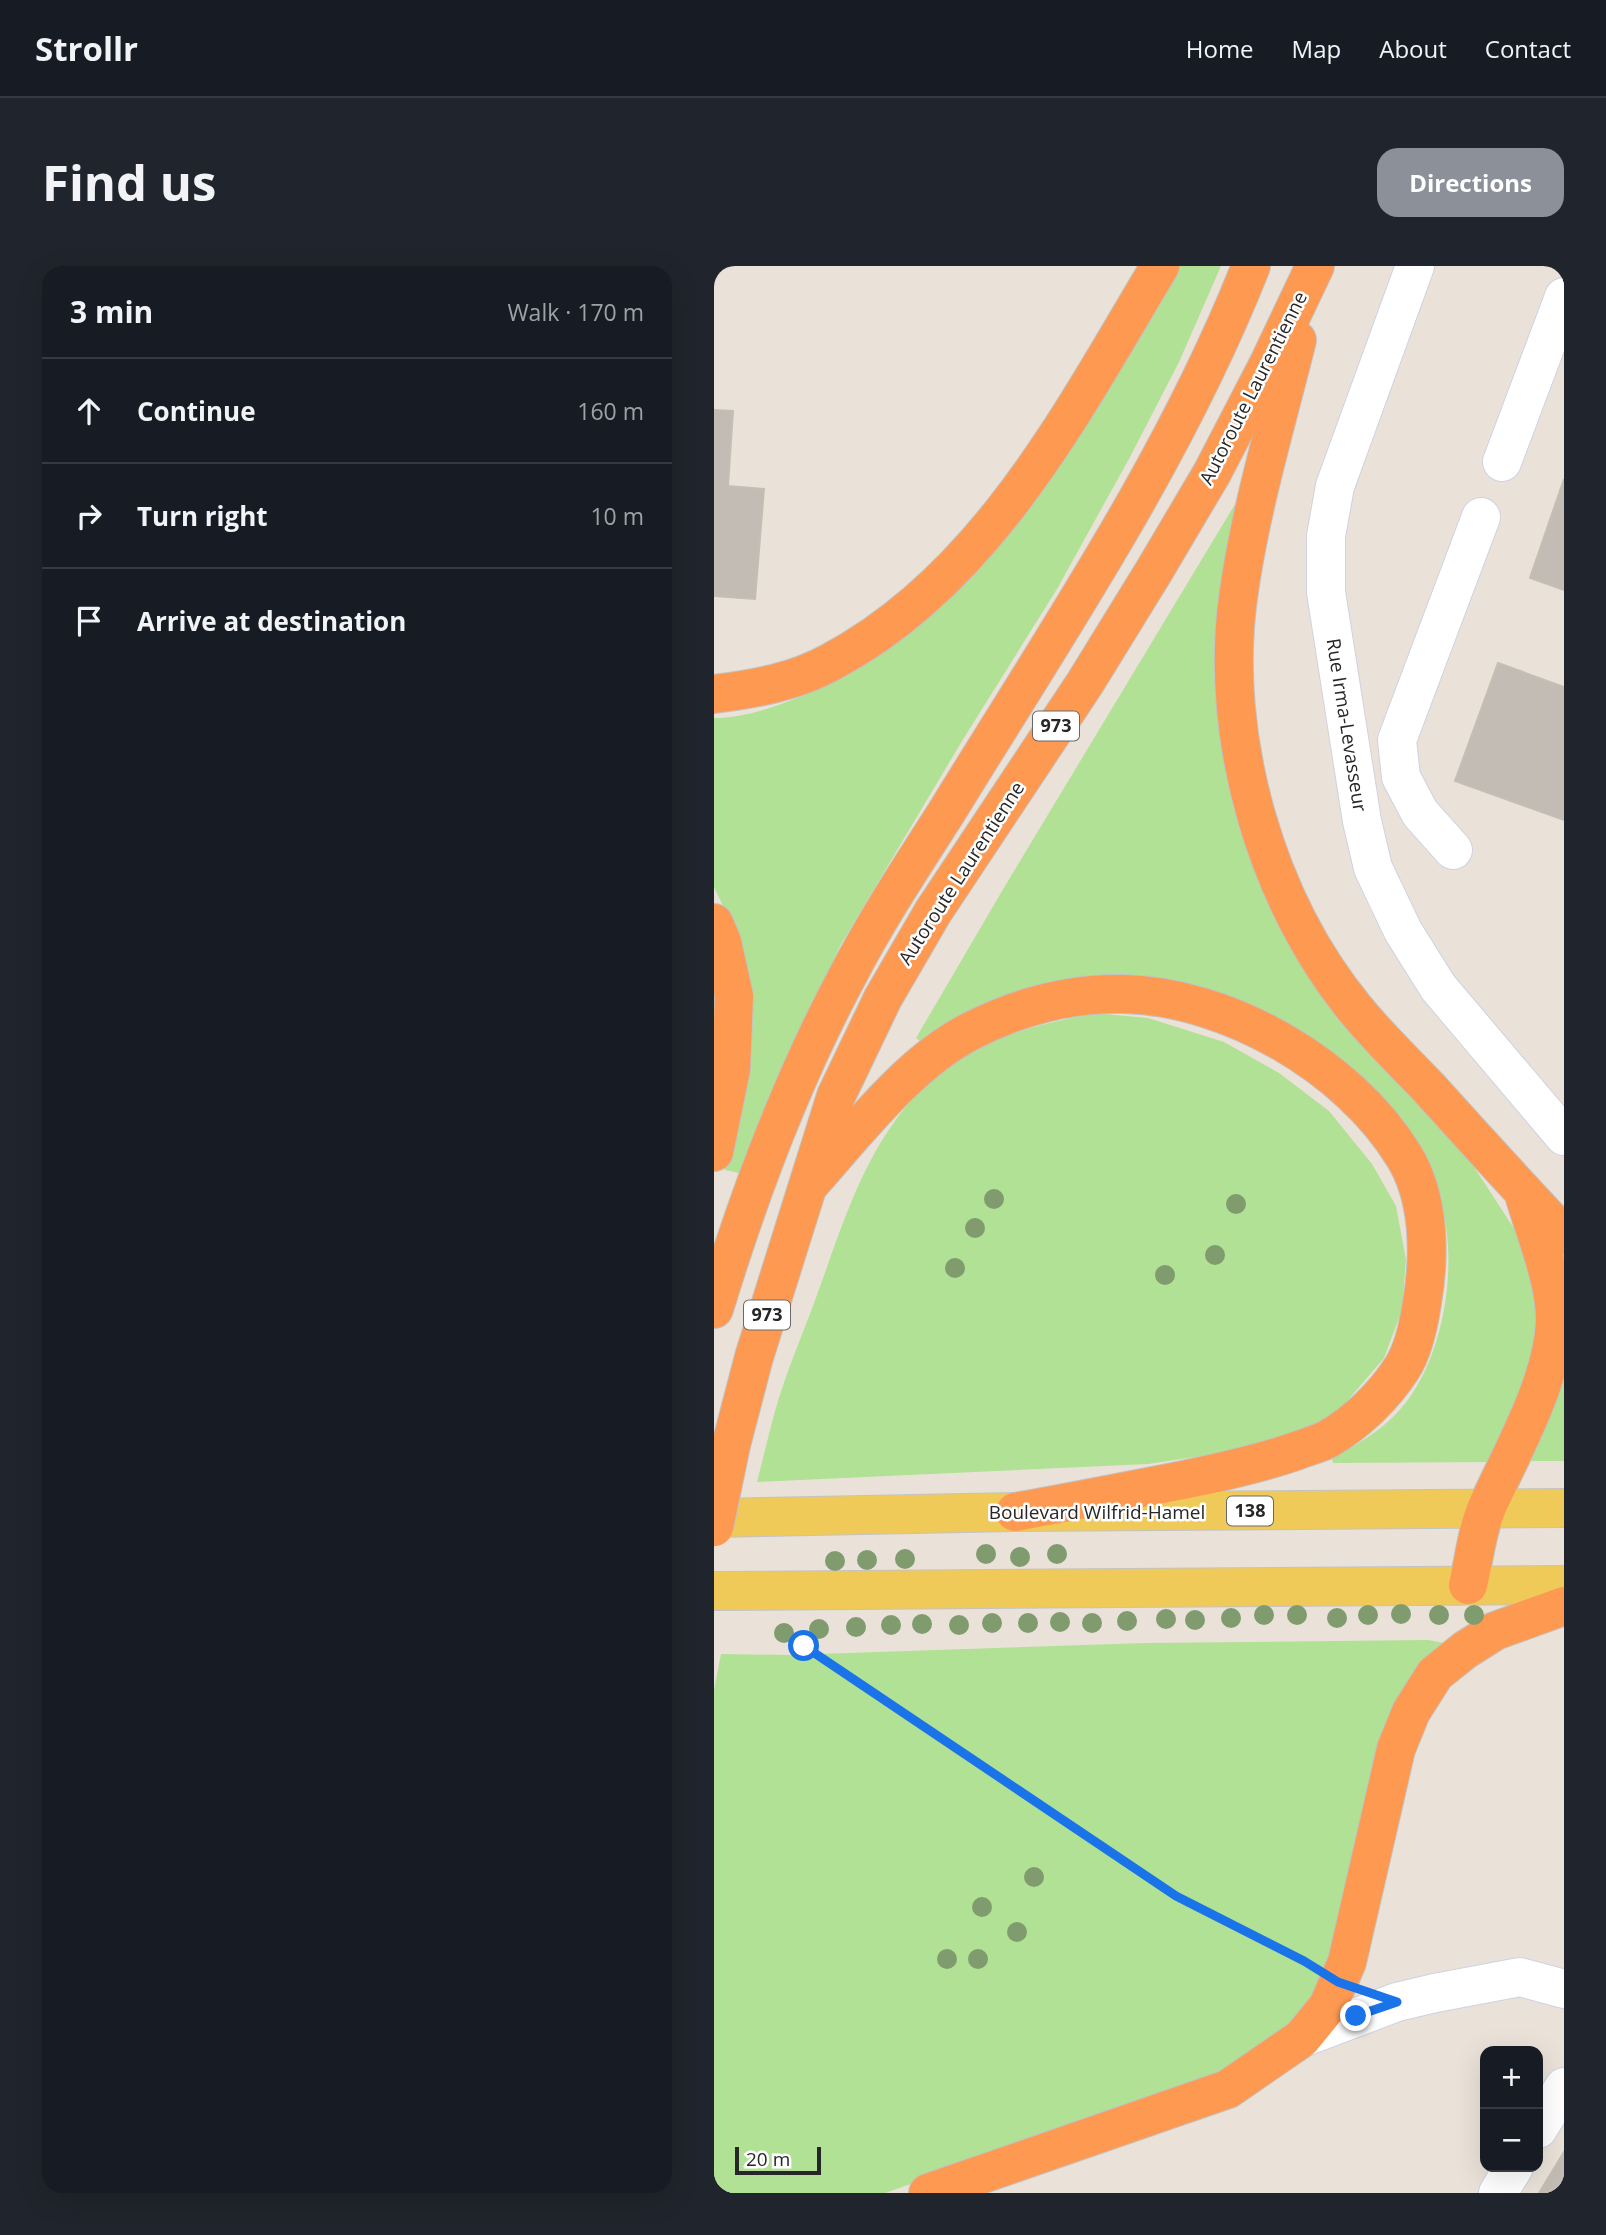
<!DOCTYPE html>
<meta charset="utf-8">
<style>
body{margin:0;font-family:"Open Sans",sans-serif;background:#20242c;color:#f1f3f6}
.controls{position:absolute;right:21px;bottom:21px;display:grid;overflow:hidden;border-radius:14px;box-shadow:0 7px 28px #0002}
.controls button{width:63px;height:63px;display:grid;place-items:center;padding:0;border:0;border-bottom:2px solid #363941;background:#171b24;color:#f1f3f6;font:35px sans-serif}
.scale{position:absolute;left:21px;bottom:18px;width:86px;box-sizing:border-box;padding-left:7px;border:4px solid #272727;border-top:0;font-size:19px;line-height:24px;white-space:nowrap;color:#272727;-webkit-text-stroke:5px #fff;paint-order:stroke}
.stop{position:absolute;width:21px;height:21px;margin:-16px;border:5px solid #1a73e8;border-radius:50%;background:#fff}
.stop.end{background:#1a73e8;border-color:#fff;box-shadow:0 2px 7px #0008}
.list{margin:0;padding:0;list-style:none}
h2{display:flex;justify-content:space-between;align-items:center;height:91px;margin:0;padding:0 28px;font-size:30px}
h2 small{font-size:23px;font-weight:400;color:#9ea1a6}
.list li{display:grid;grid-template-columns:46px 1fr auto;gap:21px;align-items:center;box-sizing:border-box;height:105px;padding:0 28px;border-top:2px solid #363941}
.list b{display:block;font-size:26px;white-space:nowrap}
.list em{font-size:23px;font-style:normal;color:#9ea1a6}
.icon{flex:none;width:38px;height:38px;fill:none;stroke:currentColor;stroke-width:2;stroke-linecap:round;stroke-linejoin:round}
.map{position:relative;flex:none;width:850px;height:1927px;overflow:hidden;border-radius:21px}
header{display:flex;align-items:center;gap:42px;box-sizing:border-box;height:98px;padding:0 35px;background:#171b24;border-bottom:2px solid #363941}
header strong{font-size:33px}
nav{display:flex;gap:38px;margin-inline-start:auto;font-size:24px}
.intro{display:flex;align-items:center;justify-content:space-between;box-sizing:border-box;height:168px;padding:0 42px}
h1{margin:0;font-size:49px}
.button{padding:18px 32px;border-radius:21px;background:#8c9099;color:#fff;font-size:24px;font-weight:700}
main{display:flex;gap:42px;padding:0 42px}
aside{flex:1;background:#171b24;border-radius:21px;box-shadow:0 7px 28px #0002}
.map>svg:first-child{display:block}
.green{fill:#b0e194}
.building{fill:#c2bcb5;stroke:#c5beb3;stroke-width:2}
.lines{fill:none;stroke-linecap:round;stroke-linejoin:round}
.minor-casing{stroke:#ced2e1;stroke-width:40}
.major-casing{stroke:#c3c3c3;stroke-width:40}
.highway-casing{stroke:#c3c3c3;stroke-width:40}
.path{stroke:#c3c3c3;stroke-width:4.5;stroke-dasharray:5 3.5;stroke-linecap:butt}
.minor{stroke:#fff;stroke-width:38}
.major{stroke:#efca59;stroke-width:38}
.highway{stroke:#fd9951;stroke-width:38}
.highway-bridge-casing{stroke:#c3c3c3;stroke-width:40;stroke-linecap:butt}
.highway-bridge{stroke:#fd9951;stroke-width:38}
.tree{fill:#809c6f}
.route{stroke:#1a73e8;stroke-width:9}
.labels{text-anchor:middle;stroke-width:5;stroke-linejoin:round;paint-order:stroke}
.shield{fill:#fff;stroke:#686868;stroke-width:2}
.shield-label{font-size:18px;font-weight:bold;fill:#272727}
.street-label{font-size:19px;fill:#272727;stroke:#fff}
</style>
<header>
<strong>Strollr</strong>
<nav><a>Home</a><a>Map</a><a>About</a><a>Contact</a></nav>
</header>
<div class="intro"><h1>Find us</h1><a class="button">Directions</a></div>
<main>
<aside>
<h2>3 min<small>Walk · 170 m</small></h2>
<ul class="list">
<li><svg class="icon" aria-label="ahead" viewBox="0 0 24 24"><path d="M12 20V5M6 11l6-6 6 6"/></svg><div><b>Continue</b></div><em>160 m</em></li>
<li><svg class="icon" aria-label="right" viewBox="0 0 24 24"><path d="M7 20v-9h11M14 6l5 5-5 5"/></svg><div><b>Turn right</b></div><em>10 m</em></li>
<li><svg class="icon" aria-label="arrive" viewBox="0 0 24 24"><path d="M6 21V4h12l-3 4 3 4H6"/></svg><div><b>Arrive at destination</b></div></li>
</ul>
</aside>
<div class="map">
<svg width="850" height="1927" viewBox="0 0 850 1927">
<rect width="100%" height="100%" fill="#eae2d8"/>
<g class="green">
<path d="M463 0H507L465 96 416 191 343 323 248 475 126 680 25 907 11 904 35 792 25 673 0 621V452C31 452 64 440 92 428 223 375 291 271 364 157 397 104 430 52 463 0Z"/>
<path d="M532 220 521 531 729 860 760 901 803 967 823 1017V1093L781 1196 619 1197 618 1192C640 1180 662 1168 680 1150 730 1101 747 996 725 931 720 918 713 905 708 892L475 722 208 777 202 772 291 620Z"/>
<path d="M380 747 434 752 510 776 565 807 615 845 658 898 682 940 692 994 688 1044 670 1092 628 1141 586 1170 508 1187 434 1198 43 1216C49 1193 54 1171 60 1149 71 1108 89 1068 103 1029 132 949 156 866 223 809 268 771 324 759 380 747Z"/>
<path d="M850 1097V1195H817L816 1192Z"/>
<path d="M714 1374 741 1379 634 1654 594 1737 568 1767 496 1813 171 1927H0V1424L7 1388 75 1389 432 1377Z"/>
</g>
<g class="building">
<path d="M0 144 19 145 14 220 50 223 41 333 0 330Z"/>
<path d="M850 213V324L816 312Z"/>
<path d="M784 397 850 421V554L741 515Z"/>
<path d="M850 1886V1927H825Z"/>
</g>
<g class="lines">
<defs>
<g id="minor">
<path d="M701 0 621 220 612 270V326L648 555 659 602 689 665 724 721 850 870"/>
<path d="M788 196 850 31"/>
<path d="M739 584 706 547 687 511 683 474 767 251"/>
<path d="M588 1772 683 1736 721 1727 806 1711 850 1723"/>
<path d="M824 1863 850 1821"/>
<path d="M784 1927 800 1901"/>
</g>
<g id="major">
<path d="M0 1252 301 1246 850 1242"/>
<path d="M0 1325 850 1319"/>
</g>
<g id="highway">
<path d="M583 74C562 159 536 244 524 332 505 471 552 635 642 744 664 771 690 796 714 821 759 871 804 920 850 969"/>
<path d="M0 428C40 423 81 416 117 396 273 313 359 145 446 0"/>
<path d="M0 657 8 676 20 730 17 803 0 886"/>
<path d="M94 920C140 869 195 796 257 765 304 741 356 727 409 728 514 730 635 800 690 890 716 932 716 990 708 1037 705 1057 699 1085 688 1102 670 1130 643 1156 614 1173 604 1178 592 1181 582 1185 545 1198 508 1206 469 1214 413 1225 357 1236 301 1246"/>
<path d="M0 1043C35 928 77 815 134 709 163 653 198 600 232 547 341 369 460 195 537 0"/>
<path d="M17 1179 40 1091 122 830 169 732 219 646 371 417 440 305 498 207 554 99 601 0"/>
<path d="M754 1319C760 1294 763 1264 773 1241 797 1188 839 1115 841 1056 842 1017 822 970 811 932"/>
<path d="M214 1927 514 1823 588 1772 614 1740 633 1696 682 1483 697 1446 721 1408 751 1384 781 1365 850 1340"/>
</g>
</defs>
<use href="#minor" class="minor-casing"/>
<use href="#major" class="major-casing"/>
<use href="#highway" class="highway-casing"/>
<path class="path" d="M90 1380 462 1630 596 1698"/>
<use href="#minor" class="minor"/>
<use href="#major" class="major"/>
<use href="#highway" class="highway"/>
<defs>
<path id="highway-bridge" d="M0 1261 17 1179"/>
</defs>
<use href="#highway-bridge" class="highway-bridge-casing"/>
<use href="#highway-bridge" class="highway-bridge"/>
</g>
<g class="tree">
<circle cx="280" cy="933" r="10"/>
<circle cx="522" cy="938" r="10"/>
<circle cx="261" cy="962" r="10"/>
<circle cx="501" cy="989" r="10"/>
<circle cx="241" cy="1002" r="10"/>
<circle cx="451" cy="1009" r="10"/>
<circle cx="272" cy="1288" r="10"/>
<circle cx="343" cy="1288" r="10"/>
<circle cx="306" cy="1291" r="10"/>
<circle cx="191" cy="1293" r="10"/>
<circle cx="153" cy="1294" r="10"/>
<circle cx="121" cy="1295" r="10"/>
<circle cx="687" cy="1348" r="10"/>
<circle cx="550" cy="1349" r="10"/>
<circle cx="583" cy="1349" r="10"/>
<circle cx="654" cy="1349" r="10"/>
<circle cx="725" cy="1349" r="10"/>
<circle cx="760" cy="1349" r="10"/>
<circle cx="517" cy="1352" r="10"/>
<circle cx="623" cy="1352" r="10"/>
<circle cx="452" cy="1353" r="10"/>
<circle cx="481" cy="1354" r="10"/>
<circle cx="413" cy="1355" r="10"/>
<circle cx="346" cy="1356" r="10"/>
<circle cx="278" cy="1357" r="10"/>
<circle cx="314" cy="1357" r="10"/>
<circle cx="378" cy="1357" r="10"/>
<circle cx="208" cy="1358" r="10"/>
<circle cx="177" cy="1359" r="10"/>
<circle cx="245" cy="1359" r="10"/>
<circle cx="142" cy="1361" r="10"/>
<circle cx="105" cy="1363" r="10"/>
<circle cx="70" cy="1367" r="10"/>
<circle cx="320" cy="1611" r="10"/>
<circle cx="268" cy="1641" r="10"/>
<circle cx="303" cy="1666" r="10"/>
<circle cx="233" cy="1693" r="10"/>
<circle cx="264" cy="1693" r="10"/>
</g>
<g class="lines">
<path class="route" d="M90 1380 462 1630 590 1695 624 1716 683 1736 642 1750"/>
</g>
<g class="labels">
<g class="shield">
<rect x="319" y="445.5" width="46" height="29" rx="5"/>
<rect x="30" y="1034.5" width="46" height="29" rx="5"/>
<rect x="513" y="1230.5" width="46" height="29" rx="5"/>
</g>
<g class="shield-label">
<text x="342" y="466">973</text>
<text x="53" y="1055">973</text>
<text x="536" y="1251">138</text>
</g>
<g class="street-label">
<text transform="translate(539 122) rotate(-63)" y="7">Autoroute Laurentienne</text>
<text transform="translate(633 459) rotate(81)" y="7">Rue Irma-Levasseur</text>
<text transform="translate(247 607) rotate(-57)" y="7">Autoroute Laurentienne</text>
<text x="383" y="1253">Boulevard Wilfrid-Hamel</text>
</g>
</g>
</svg>
<div class="controls">
<button>+</button>
<button>−</button>
</div>
<div class="scale">20 m</div>
<div class="stop" style="left:90px;top:1380px"></div>
<div class="stop end" style="left:642px;top:1750px"></div>
</div>
</main>
